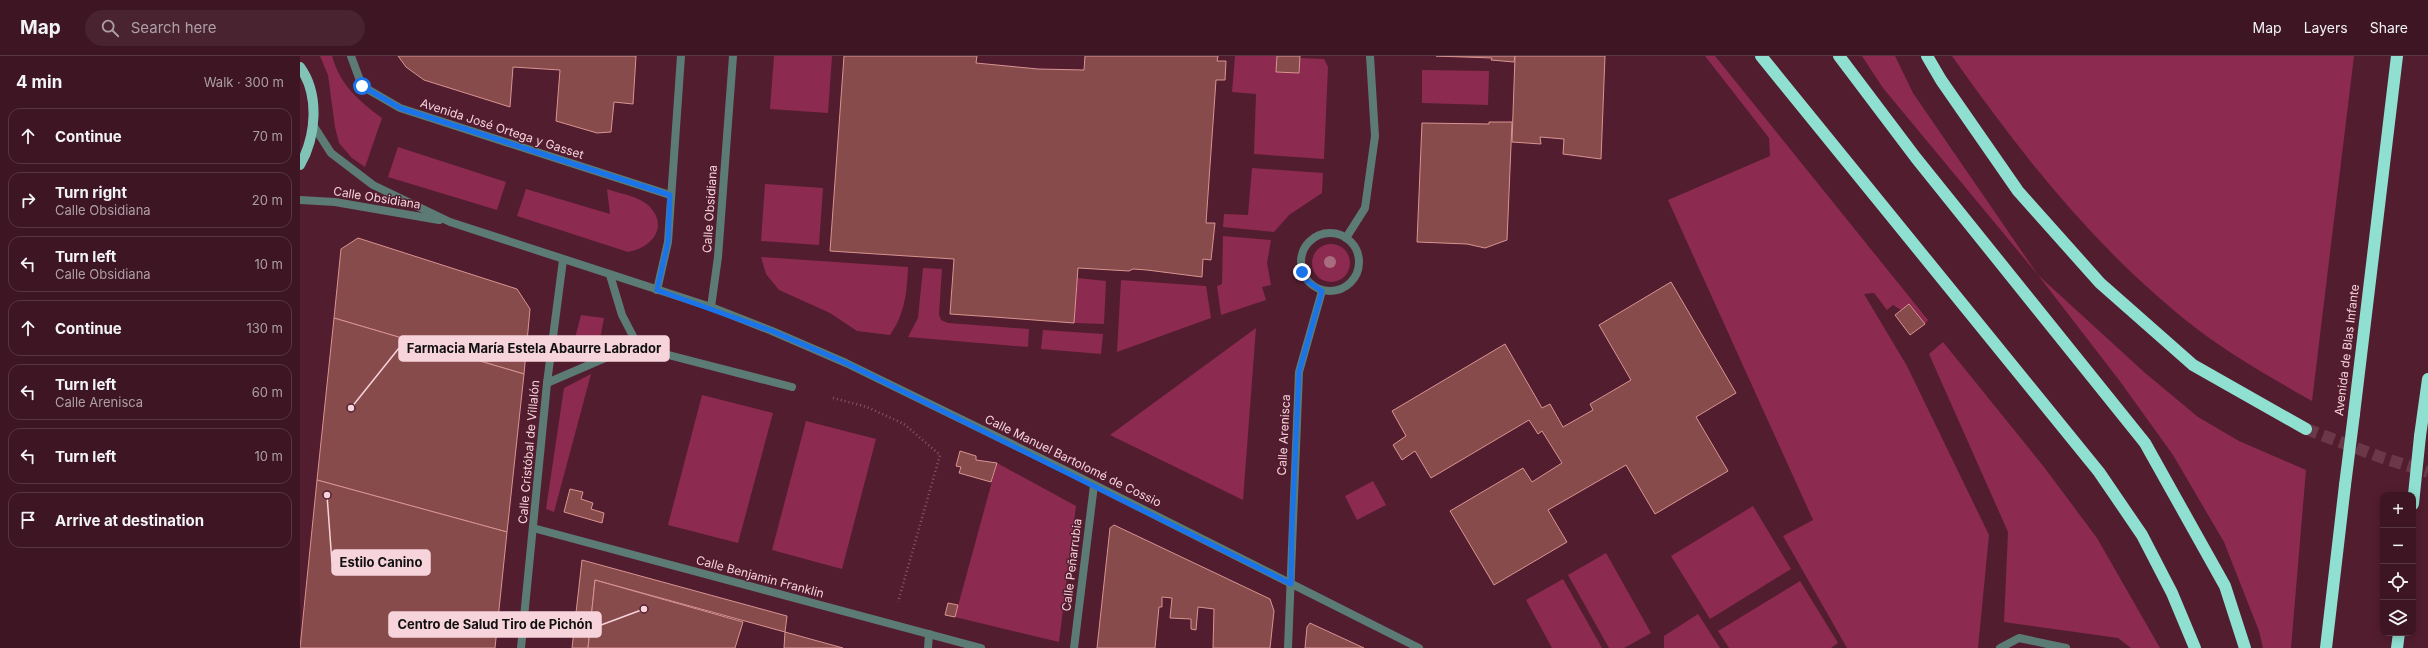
<!DOCTYPE html>
<meta charset="utf-8">
<style>
body{margin:0;font-family:Inter,sans-serif;background:#492330;color:#f1f3f6}
.controls{position:absolute;right:12px;bottom:12px;display:grid;overflow:hidden;border-radius:8px;box-shadow:0 2px 10px #0003}
.controls button{width:36px;height:36px;display:grid;place-items:center;padding:0;border:0;border-bottom:1px solid #573541;background:#3e1623;color:#f1f3f6;font:20px sans-serif}
.stop{position:absolute;width:12px;height:12px;margin:-9px;border:3px solid #1a73e8;border-radius:50%;background:#fff}
.stop.end{background:#1a73e8;border-color:#fff;box-shadow:0 1px 4px #0008}
.list{margin:0;padding:0;list-style:none}
h2{display:flex;justify-content:space-between;align-items:center;height:52px;margin:0;padding:0 16px;font-size:17px}
h2 small{font-size:13px;font-weight:400;color:#ad9fa6}
.list li{display:grid;grid-template-columns:26px 1fr auto;gap:12px;align-items:center;box-sizing:border-box;height:56px;margin:0 8px 8px;padding:0 8px;border:1px solid #573541;border-radius:12px}
.list b{display:block;font-size:15px;white-space:nowrap}
.list p{margin:0;font-size:13px;white-space:nowrap;color:#ad9fa6}
.list em{font-size:13px;font-style:normal;color:#ad9fa6}
.icon{flex:none;width:22px;height:22px;fill:none;stroke:currentColor;stroke-width:2;stroke-linecap:round;stroke-linejoin:round}
.map{position:relative;flex:none;width:2128px;height:592px;overflow:hidden}
header{display:flex;align-items:center;gap:24px;box-sizing:border-box;height:56px;padding:0 20px;background:#3e1623;border-bottom:1px solid #573541}
header strong{font-size:19px}
nav{display:flex;gap:22px;margin-inline-start:auto;font-size:14px}
.search{width:280px;height:36px;background:#492330;display:flex;align-items:center;gap:10px;box-sizing:border-box;padding:0 14px;border-radius:22px;color:#ad9fa6;font-size:15px}
main{display:flex}
aside{flex:1;background:#3e1623}
.map>svg:first-child{display:block}
.green{fill:#8d2a4f}
.building{fill:#884b4b;stroke:#d89492}
.lines{fill:none;stroke-linecap:round;stroke-linejoin:round}
.highway-tunnel{stroke:#6b3849;stroke-width:12;stroke-dasharray:12 6;stroke-linecap:butt}
.path{stroke:#885968;stroke-width:2.5;stroke-dasharray:1 3;stroke-linecap:butt}
.lane{stroke:#5c7b75;stroke-width:8}
.street{stroke:#5c7b75;stroke-width:8}
.primary{stroke:#81c4b7;stroke-width:10}
.highway{stroke:#8fe0d1;stroke-width:12}
.highway-bridge{stroke:#8fe0d1;stroke-width:12}
.tree{fill:#a86d7f}
.route{stroke:#1a73e8;stroke-width:5}
.labels{text-anchor:middle;stroke-width:3;stroke-linejoin:round;paint-order:stroke}
.street-label{font-size:12px;fill:#f7d3dc;stroke:#521d2f}
.leader{fill:none;stroke:#f7d3dc;stroke-width:1.5}
.callout-dot{fill:#f7d3dc;stroke:#521d2f;stroke-width:1.5}
.callout{fill:#f7d3dc;stroke:#f7d3dc;stroke-width:1.5}
.callout-label{font-size:13px;text-anchor:middle;font-weight:bold;fill:#111}
</style>
<header>
<strong>Map</strong>
<div class="search"><svg class="icon" aria-label="search" viewBox="0 0 24 24"><circle cx="10" cy="10" r="6"/><path d="M15 15l6 6"/></svg>Search here</div>
<nav><a>Map</a><a>Layers</a><a>Share</a></nav>
</header>
<main>
<aside>
<h2>4 min<small>Walk · 300 m</small></h2>
<ul class="list">
<li><svg class="icon" aria-label="ahead" viewBox="0 0 24 24"><path d="M12 20V5M6 11l6-6 6 6"/></svg><div><b>Continue</b></div><em>70 m</em></li>
<li><svg class="icon" aria-label="right" viewBox="0 0 24 24"><path d="M7 20v-9h11M14 6l5 5-5 5"/></svg><div><b>Turn right</b><p>Calle Obsidiana</p></div><em>20 m</em></li>
<li><svg class="icon" aria-label="left" viewBox="0 0 24 24"><path d="M17 20v-9H6M10 6l-5 5 5 5"/></svg><div><b>Turn left</b><p>Calle Obsidiana</p></div><em>10 m</em></li>
<li><svg class="icon" aria-label="ahead" viewBox="0 0 24 24"><path d="M12 20V5M6 11l6-6 6 6"/></svg><div><b>Continue</b></div><em>130 m</em></li>
<li><svg class="icon" aria-label="left" viewBox="0 0 24 24"><path d="M17 20v-9H6M10 6l-5 5 5 5"/></svg><div><b>Turn left</b><p>Calle Arenisca</p></div><em>60 m</em></li>
<li><svg class="icon" aria-label="left" viewBox="0 0 24 24"><path d="M17 20v-9H6M10 6l-5 5 5 5"/></svg><div><b>Turn left</b></div><em>10 m</em></li>
<li><svg class="icon" aria-label="arrive" viewBox="0 0 24 24"><path d="M6 21V4h12l-3 4 3 4H6"/></svg><div><b>Arrive at destination</b></div></li>
</ul>
</aside>
<div class="map">
<svg width="2128" height="592" viewBox="0 0 2128 592">
<rect width="100%" height="100%" fill="#521d2f"/>
<g class="green">
<path d="M20 0H32C40 29 59 45 82 62L65 111 52 102 39 87 35 71 28 19Z"/>
<path d="M474 0H532L528 57 470 53Z"/>
<path d="M935 0H977L976 16 999 17 1000 2 1024 3 1028 11 1024 103 954 98 956 38 932 36Z"/>
<path d="M1405 0H1415L1628 264 1625 268 1609 248 1601 254 1593 249 1587 254 1574 237 1564 238 1607 310 1689 479 1678 592H1547L1483 480 1513 464 1368 144 1470 100 1469 82Z"/>
<path d="M1562 0H1595L1613 37 1738 219 1844 316 1898 361 1939 385 2006 414 1991 592H1963L1959 575 1924 486 1873 399 1819 324 1738 219 1583 32Z"/>
<path d="M1652 0H2054L2012 345C1973 323 1933 300 1897 273 1799 197 1723 101 1652 0Z"/>
<path d="M1122 14 1189 15 1188 49 1122 47Z"/>
<path d="M98 91 206 126 197 154 88 121Z"/>
<path d="M952 112 1023 117 1022 137 989 159 974 176 923 171 924 158 948 159Z"/>
<path d="M465 128 523 132 519 189 461 185Z"/>
<path d="M226 133 310 158 307 133C320 138 340 140 350 151 369 172 351 192 328 196L217 160Z"/>
<path d="M923 180 971 184 967 207 971 229 962 231 966 244 921 259 917 230 922 228Z"/>
<circle cx="1031" cy="207" r="19"/>
<path d="M461 201 608 211C607 236 605 258 590 279L557 275 530 257 479 234 466 218Z"/>
<path d="M623 212 642 213 639 258 641 264 648 267 729 273 728 291 608 281 618 262Z"/>
<path d="M777 222 806 225 804 268 774 267Z"/>
<path d="M821 224 906 230 911 262 817 296Z"/>
<path d="M281 259 304 262 298 293 269 305Z"/>
<path d="M956 272 943 444 810 379Z"/>
<path d="M743 274 803 278 801 298 741 293Z"/>
<path d="M1643 286 1744 411 1797 482 1860 592H1831L1818 582 1704 566 1708 476 1629 298Z"/>
<path d="M291 318 254 456 246 453 264 332Z"/>
<path d="M402 339 473 357 438 487 368 469Z"/>
<path d="M506 365 576 383 542 513 472 494Z"/>
<path d="M697 407 776 450 759 586 655 561Z"/>
<path d="M1073 425 1086 449 1057 464 1045 440Z"/>
<path d="M1453 450 1491 513 1410 563 1371 500Z"/>
<path d="M1306 497 1351 577 1324 592H1309L1268 519Z"/>
<path d="M1263 523 1302 592H1252L1226 544Z"/>
<path d="M1500 525 1538 587 1531 592H1429L1418 575Z"/>
<path d="M1398 558 1420 592H1364V580Z"/>
</g>
<g class="building">
<path d="M98 0H336L333 48 314 46 311 76 297 77 256 65 260 14 213 11 210 51 124 24 106 11Z"/>
<path d="M544 0H677L676 7 738 13 784 14 785 0H918L917 5H926L925 24H916L906 167H915L911 204 903 203 902 221 847 214 833 213 829 215 778 212 774 267 694 261 650 258 654 203 530 195Z"/>
<path d="M977 0H1000L999 17 976 16Z"/>
<path d="M1136 0H1215L1214 6 1191 4 1192 2Z"/>
<path d="M1215 0H1305L1301 103 1263 98 1264 83 1240 81 1241 88 1212 86Z"/>
<path d="M1189 66H1212L1207 184 1185 192 1167 188 1117 186 1122 67 1189 68Z"/>
<path d="M58 182 217 233 230 253 224 318 34 262 41 193Z"/>
<path d="M1371 226 1436 337 1396 361 1428 415 1355 458 1326 409 1248 454 1267 486 1194 529 1150 455 1223 412 1232 426 1262 407 1242 375 1238 378 1229 364 1131 422 1115 395 1102 404 1093 389 1106 380 1092 355 1205 288 1242 352 1250 348 1263 371 1293 354 1290 348 1331 324 1299 269Z"/>
<path d="M1609 248 1625 268 1610 279 1595 259Z"/>
<path d="M34 262 224 318 207 476 17 424Z"/>
<path d="M660 395 676 400V404L697 407 691 426 659 417 661 411 656 410Z"/>
<path d="M17 424 207 476 195 592H0Z"/>
<path d="M270 433 283 436 281 443 293 447 291 453 304 457 302 467 264 456Z"/>
<path d="M814 469 970 543 974 555 970 592H913L914 553 898 551 896 574 891 573V563L870 562 872 542 862 541V551H859L855 592H797L810 472Z"/>
<path d="M282 504 487 560 485 576 295 524 288 592H272Z"/>
<path d="M295 524 443 566 435 592H288Z"/>
<path d="M648 547 658 549 655 561 645 559Z"/>
<path d="M1010 567 1012 568 1064 592H1005L1007 571Z"/>
<path d="M485 576 543 592H484Z"/>
</g>
<g class="lines">
<path class="highway-tunnel" d="M2006 373 2083 402 2128 416"/>
<path class="path" d="M533 342 567 351 604 368 640 399 598 546"/>
<g class="lane">
<path d="M310 219 322 259 335 284 353 295 492 331"/>
<path d="M247 327 312 299 353 295"/>
</g>
<g class="street">
<path d="M51 0 62 30 100 52 370 139"/>
<path d="M13 69 31 97 73 129 150 166 411 251 472 275 546 307 769 416 1119 592"/>
<path d="M0 144 35 146 139 164"/>
<circle cx="1030" cy="206" r="29"/>
<path d="M1046 182 1065 152 1075 80 1070 0"/>
<path d="M357 234 368 186 381 0"/>
<path d="M411 251 418 201 433 0"/>
<path d="M233 472 681 592"/>
<path d="M221 592 247 327 263 204"/>
<path d="M628 592 629 578"/>
<path d="M774 592 794 429"/>
<path d="M988 592 999 316 1022 235"/>
<path d="M1700 592 1719 582 1766 592"/>
</g>
<path class="primary" d="M0 11C20 39 16 81 0 109"/>
<g class="highway">
<path d="M1461 0 1799 416 1842 479 1872 537 1895 592"/>
<path d="M1539 0 1616 102 1845 387 1925 530 1945 592"/>
<path d="M1627 0 1641 24 1718 135 1800 227 1893 309 2006 373"/>
<path d="M2054 358 2097 0"/>
<path d="M2120 380 2128 323"/>
<path d="M2026 592 2045 429"/>
<path d="M2097 592 2099 577"/>
</g>
<g class="highway-bridge">
<path d="M2045 429 2054 358"/>
<path d="M2113 448 2120 380"/>
</g>
</g>
<circle class="tree" cx="1030" cy="206" r="6"/>
<g class="lines">
<path class="route" d="M62 30 100 52 370 139 368 186 357 234 472 275 546 307 991 528 992 471 999 316 1022 235 1007 225 1002 216"/>
</g>
<g class="labels">
<g class="street-label">
<text transform="translate(202 73) rotate(18)" y="4">Avenida José Ortega y Gasset</text>
<text transform="translate(77 142) rotate(9)" y="4">Calle Obsidiana</text>
<text transform="translate(410 153) rotate(-86)" y="4">Calle Obsidiana</text>
<text transform="translate(2047 294) rotate(-83)" y="4">Avenida de Blas Infante</text>
<text transform="translate(984 379) rotate(-87)" y="4">Calle Arenisca</text>
<text transform="translate(229 396) rotate(-85)" y="4">Calle Cristóbal de Villalón</text>
<text transform="translate(773 405) rotate(26)" y="4">Calle Manuel Bartolomé de Cossio</text>
<text transform="translate(772 509) rotate(-83)" y="4">Calle Peñarrubia</text>
<text transform="translate(460 521) rotate(15)" y="4">Calle Benjamin Franklin</text>
</g>
</g>
<path class="leader" d="M51 352L99 292M27 439L32 507M344 553L301 569"/>
<g class="callout-dot">
<circle cx="51" cy="352" r="4"/>
<circle cx="27" cy="439" r="4"/>
<circle cx="344" cy="553" r="4"/>
</g>
<g class="callout">
<rect x="99" y="280" width="270" height="25" rx="4"/>
<rect x="32" y="494" width="98" height="25" rx="4"/>
<rect x="89" y="556" width="212" height="25" rx="4"/>
</g>
<g class="callout-label">
<text x="234" y="297">Farmacia María Estela Abaurre Labrador</text>
<text x="81" y="511">Estilo Canino</text>
<text x="195" y="573">Centro de Salud Tiro de Pichón</text>
</g>
</svg>
<div class="controls">
<button>+</button>
<button>−</button>
<button><svg class="icon" aria-label="locate" viewBox="0 0 24 24"><circle cx="12" cy="12" r="6"/><path d="M12 2v4M12 18v4M2 12h4M18 12h4"/></svg></button>
<button><svg class="icon" aria-label="layers" viewBox="0 0 24 24"><path d="M12 4l9 5-9 5-9-5zM3 14l9 5 9-5"/></svg></button>
</div>
<div class="stop" style="left:62px;top:30px"></div>
<div class="stop end" style="left:1002px;top:216px"></div>
</div>
</main>
